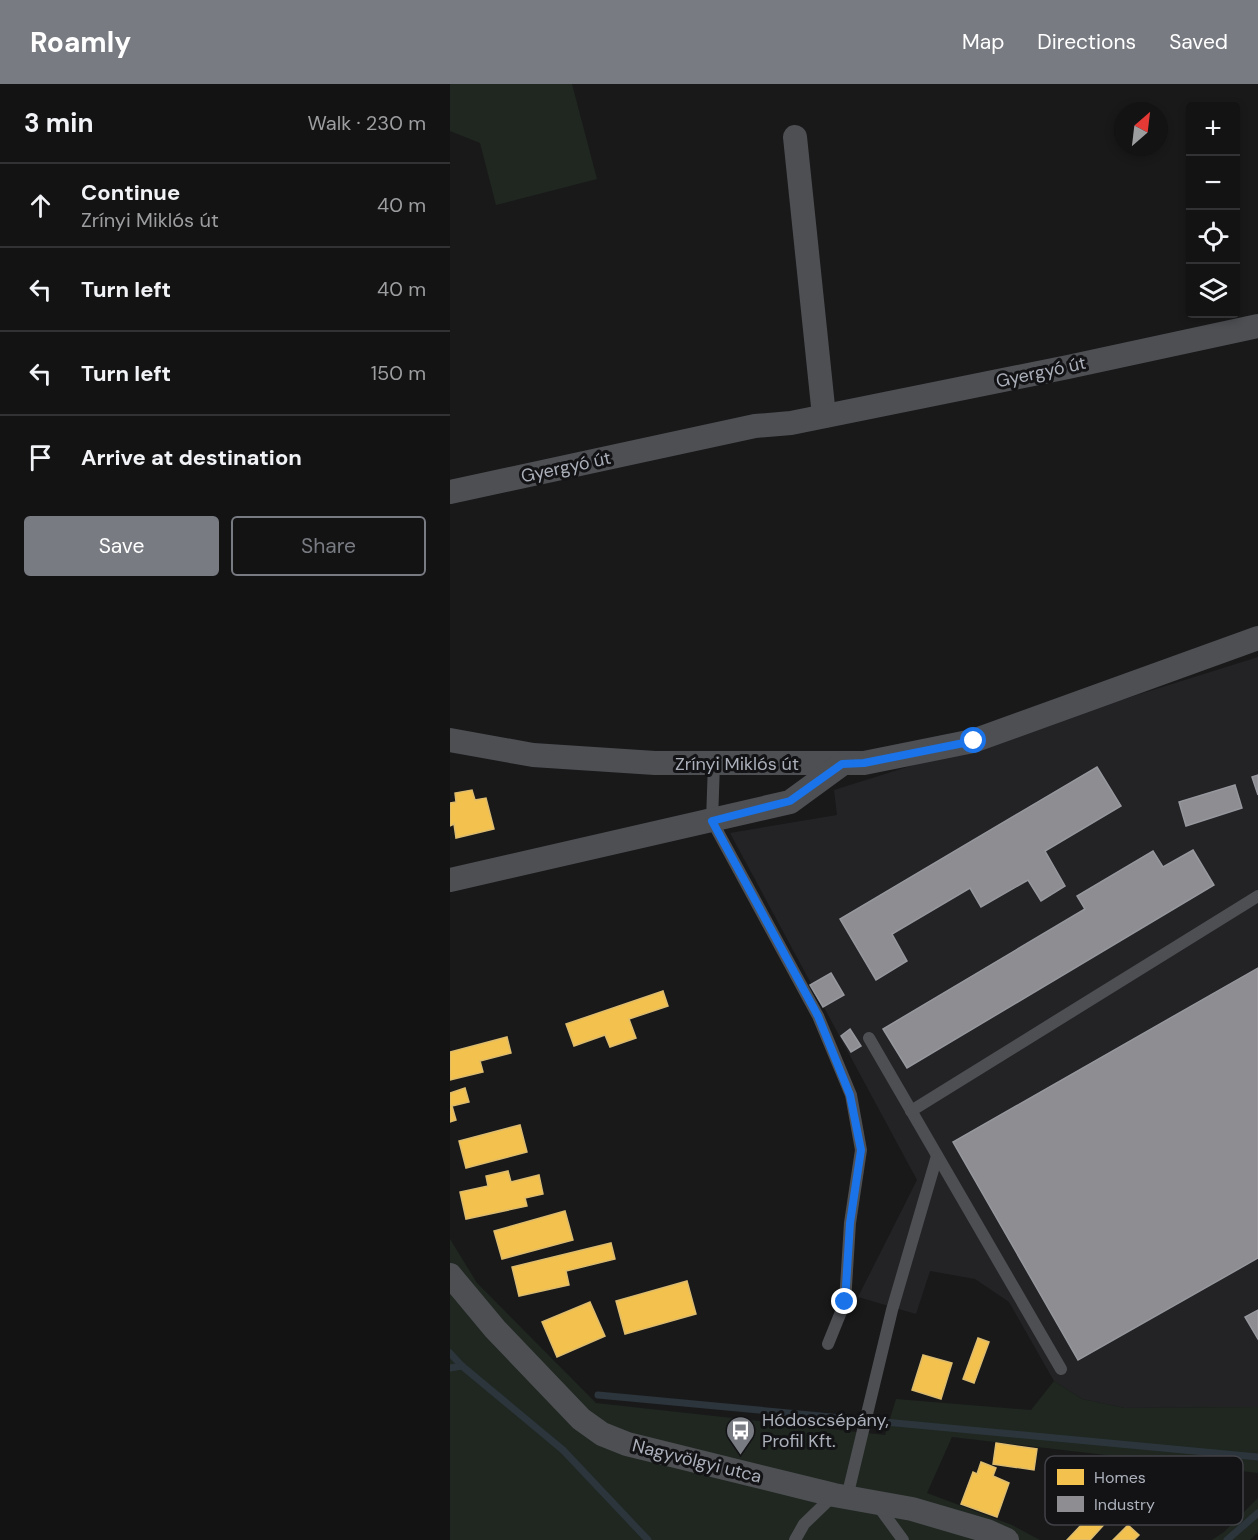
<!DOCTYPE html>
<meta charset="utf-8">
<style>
body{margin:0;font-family:"DM Sans",sans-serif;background:#202022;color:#f1f3f6}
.controls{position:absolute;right:18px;top:18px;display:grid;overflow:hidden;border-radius:6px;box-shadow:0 3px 9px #0003}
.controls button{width:54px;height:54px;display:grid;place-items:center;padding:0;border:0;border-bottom:2px solid #323234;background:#131314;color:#f1f3f6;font:30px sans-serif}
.compass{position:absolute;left:664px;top:18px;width:54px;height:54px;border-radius:50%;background:#131314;box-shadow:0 3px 9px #0003;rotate:28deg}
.stop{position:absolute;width:18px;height:18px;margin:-14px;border:4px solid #1a73e8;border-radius:50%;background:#fff}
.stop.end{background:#1a73e8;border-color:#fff;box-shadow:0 2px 6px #0008}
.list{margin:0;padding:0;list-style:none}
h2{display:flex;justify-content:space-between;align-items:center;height:78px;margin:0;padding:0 24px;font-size:26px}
h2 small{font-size:20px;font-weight:400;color:#9d9ea0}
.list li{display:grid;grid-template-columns:39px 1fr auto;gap:18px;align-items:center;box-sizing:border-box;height:84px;padding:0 24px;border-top:2px solid #323234}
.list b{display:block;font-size:22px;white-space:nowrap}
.list p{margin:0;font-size:20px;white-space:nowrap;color:#9d9ea0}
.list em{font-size:20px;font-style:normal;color:#9d9ea0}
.actions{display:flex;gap:12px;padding:18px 24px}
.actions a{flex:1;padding:14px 0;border:2px solid #787b82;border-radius:6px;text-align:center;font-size:21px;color:#787b82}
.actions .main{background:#787b82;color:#fff}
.icon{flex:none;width:33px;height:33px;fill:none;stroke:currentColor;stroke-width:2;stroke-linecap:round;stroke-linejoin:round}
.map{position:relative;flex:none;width:808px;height:1456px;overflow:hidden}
header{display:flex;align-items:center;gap:36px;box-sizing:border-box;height:84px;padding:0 30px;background:#787b82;color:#fff}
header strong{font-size:28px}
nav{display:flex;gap:33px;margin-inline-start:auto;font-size:21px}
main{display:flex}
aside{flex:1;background:#131314}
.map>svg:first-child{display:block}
.built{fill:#232326}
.green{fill:#1f2720}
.homes{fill:#f2c14e;stroke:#ddbc6e;stroke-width:1.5}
.industry{fill:#8d8d92;stroke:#96989e;stroke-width:1.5}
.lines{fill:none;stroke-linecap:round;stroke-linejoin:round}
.stream{stroke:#2c353c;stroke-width:7}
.service{stroke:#4d4f53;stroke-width:12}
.minor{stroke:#4d4f53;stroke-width:24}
.route{stroke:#1a73e8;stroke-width:8}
.labels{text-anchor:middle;stroke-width:6;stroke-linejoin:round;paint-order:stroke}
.street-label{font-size:18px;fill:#abb0ba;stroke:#131316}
.poi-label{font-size:18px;fill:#abb0ba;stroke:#131316;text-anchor:start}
.key{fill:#131316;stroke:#414247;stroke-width:1.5}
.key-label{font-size:16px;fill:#abb0ba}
</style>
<header>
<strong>Roamly</strong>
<nav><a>Map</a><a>Directions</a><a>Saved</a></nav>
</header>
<main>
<aside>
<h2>3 min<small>Walk · 230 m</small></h2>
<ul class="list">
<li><svg class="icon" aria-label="ahead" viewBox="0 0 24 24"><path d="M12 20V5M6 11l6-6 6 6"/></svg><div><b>Continue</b><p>Zrínyi Miklós út</p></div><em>40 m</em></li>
<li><svg class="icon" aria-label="left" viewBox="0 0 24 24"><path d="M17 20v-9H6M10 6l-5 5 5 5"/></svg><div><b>Turn left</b></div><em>40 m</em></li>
<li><svg class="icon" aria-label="left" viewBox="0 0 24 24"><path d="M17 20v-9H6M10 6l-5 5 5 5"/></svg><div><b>Turn left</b></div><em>150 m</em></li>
<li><svg class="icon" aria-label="arrive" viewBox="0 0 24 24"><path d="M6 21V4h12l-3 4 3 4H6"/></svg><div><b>Arrive at destination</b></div></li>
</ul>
<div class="actions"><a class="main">Save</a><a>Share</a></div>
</aside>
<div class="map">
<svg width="808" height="1456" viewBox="0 0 808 1456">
<rect width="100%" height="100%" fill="#19191a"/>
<path class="built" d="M808 573V1323L675 1324 632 1315 604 1297 559 1218 525 1195 480 1187 466 1230 408 1213 467 1096 280 749 387 731 384 706Z"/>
<g class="green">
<path d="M0 0H122L147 95 46 121 30 59 0 47Z"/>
<path d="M0 1155 27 1199 146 1319 435 1351 446 1315 581 1326 604 1297 632 1315 675 1324 808 1323V1389L502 1353 477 1409 562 1441 590 1456H0Z"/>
<path d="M808 1414V1448L800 1456H762L774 1448Z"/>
</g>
<g class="homes">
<path d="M22 706 25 716 36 714 44 745 6 754 4 740 0 742V719L6 718 5 709Z"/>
<path d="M213 907 218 922 179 935 186 954 160 963 155 951 124 962 116 940Z"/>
<path d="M57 953 61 969 30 977 33 988 0 996V968Z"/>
<path d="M15 1004 19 1018 2 1022 6 1036 0 1038V1009Z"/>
<path d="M70 1041 77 1068 16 1084 9 1057Z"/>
<path d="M58 1087 61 1098 89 1091 93 1110 75 1114 77 1122 16 1135 10 1108 38 1102 36 1092Z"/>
<path d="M115 1127 123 1156 52 1175 44 1147Z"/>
<path d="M161 1159 165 1175 116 1187 119 1201 69 1212 62 1183Z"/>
<path d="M237 1197 246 1230 175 1250 166 1217Z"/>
<path d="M140 1218 155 1252 107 1273 92 1238Z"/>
<path d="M528 1254 539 1258 524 1299 513 1295Z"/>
<path d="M473 1271 502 1279 491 1315 462 1306Z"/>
<path d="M546 1359 587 1365 584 1386 543 1380Z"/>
<path d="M531 1378 546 1384 543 1392 559 1399 547 1433 511 1420 523 1388 527 1390Z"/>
<path d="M668 1402 679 1413 640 1456H617Z"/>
<path d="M678 1441 689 1451 684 1456H663Z"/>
</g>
<g class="industry">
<path d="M647 683 671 722 595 767 615 802 591 817 578 796 531 823 520 804 442 850 457 877 426 896 390 835Z"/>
<path d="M808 691V711L802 693Z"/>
<path d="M785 701 792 724 736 742 729 718Z"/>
<path d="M743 766 764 801 457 984 433 945 635 825 627 812 703 767 713 783Z"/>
<path d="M808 884V1174L628 1276 503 1058Z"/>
<path d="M381 889 394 911 373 923 360 901Z"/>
<path d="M400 945 411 962 401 968 391 952Z"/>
<path d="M808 1226V1255L795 1233Z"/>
</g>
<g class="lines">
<g class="stream">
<path d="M0 1269 12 1282 113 1366 198 1456"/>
<path d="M0 1284 12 1282"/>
<path d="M148 1311 808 1373"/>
<path d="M777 1456 808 1429"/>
</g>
<g class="service">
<path d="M264 679 262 737 368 932 401 1011 411 1066 400 1139 395 1218 378 1260"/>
<path d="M419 954 611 1285"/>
<path d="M461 1027 808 812"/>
<path d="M397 1413 442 1226 487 1072"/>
<path d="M426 1419 453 1456"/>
<path d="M345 1456 354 1440 384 1411"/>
</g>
<g class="minor">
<path d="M345 53 374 332"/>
<path d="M0 408 305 342 341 339 618 283 808 242"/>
<path d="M0 656 83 671 205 679H414L523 657 808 554"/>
<path d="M0 796 340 718 392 680"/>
<path d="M0 1191 45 1245 131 1335 152 1350 177 1360 384 1411 462 1425 537 1447 557 1456"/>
</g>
</g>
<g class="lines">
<path class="route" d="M395 1218 400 1139 411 1066 400 1011 368 932 262 737 340 717 392 680 414 679 524 657"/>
</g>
<defs>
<symbol id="bus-pin" viewBox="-11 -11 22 30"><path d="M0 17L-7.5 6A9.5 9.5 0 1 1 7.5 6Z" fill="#787b82" stroke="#131316"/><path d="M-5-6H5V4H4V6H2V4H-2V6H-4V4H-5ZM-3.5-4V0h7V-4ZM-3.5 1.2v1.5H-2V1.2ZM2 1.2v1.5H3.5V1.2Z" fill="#fff"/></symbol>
</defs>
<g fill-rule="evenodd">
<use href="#bus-pin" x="274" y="1330" width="33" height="45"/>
</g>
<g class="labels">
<g class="street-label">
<text transform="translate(591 288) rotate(-12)" y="6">Gyergyó út</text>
<text transform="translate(116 383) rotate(-12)" y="6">Gyergyó út</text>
<text x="287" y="686">Zrínyi Miklós út</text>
<text transform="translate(247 1377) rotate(14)" y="6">Nagyvölgyi utca</text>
</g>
<g class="poi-label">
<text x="312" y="1342">Hódoscsépány,<tspan x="312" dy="21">Profil Kft.</tspan></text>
</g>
</g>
<rect x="595" y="1372" width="198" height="69" rx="9" class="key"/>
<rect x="607" y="1385" width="27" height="16" fill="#f2c14e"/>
<rect x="607" y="1412" width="27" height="16" fill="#8d8d92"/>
<g class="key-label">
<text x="644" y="1399">Homes</text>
<text x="644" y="1426">Industry</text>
</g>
</svg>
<div class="controls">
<button>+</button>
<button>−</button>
<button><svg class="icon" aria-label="locate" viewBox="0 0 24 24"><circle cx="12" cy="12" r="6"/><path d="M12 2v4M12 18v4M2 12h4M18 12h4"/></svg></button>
<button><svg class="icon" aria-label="layers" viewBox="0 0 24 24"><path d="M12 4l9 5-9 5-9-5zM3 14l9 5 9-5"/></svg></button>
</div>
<svg class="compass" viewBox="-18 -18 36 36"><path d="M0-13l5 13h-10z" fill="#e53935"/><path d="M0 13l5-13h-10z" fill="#9d9ea0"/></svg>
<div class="stop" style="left:524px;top:657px"></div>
<div class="stop end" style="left:395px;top:1218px"></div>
</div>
</main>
